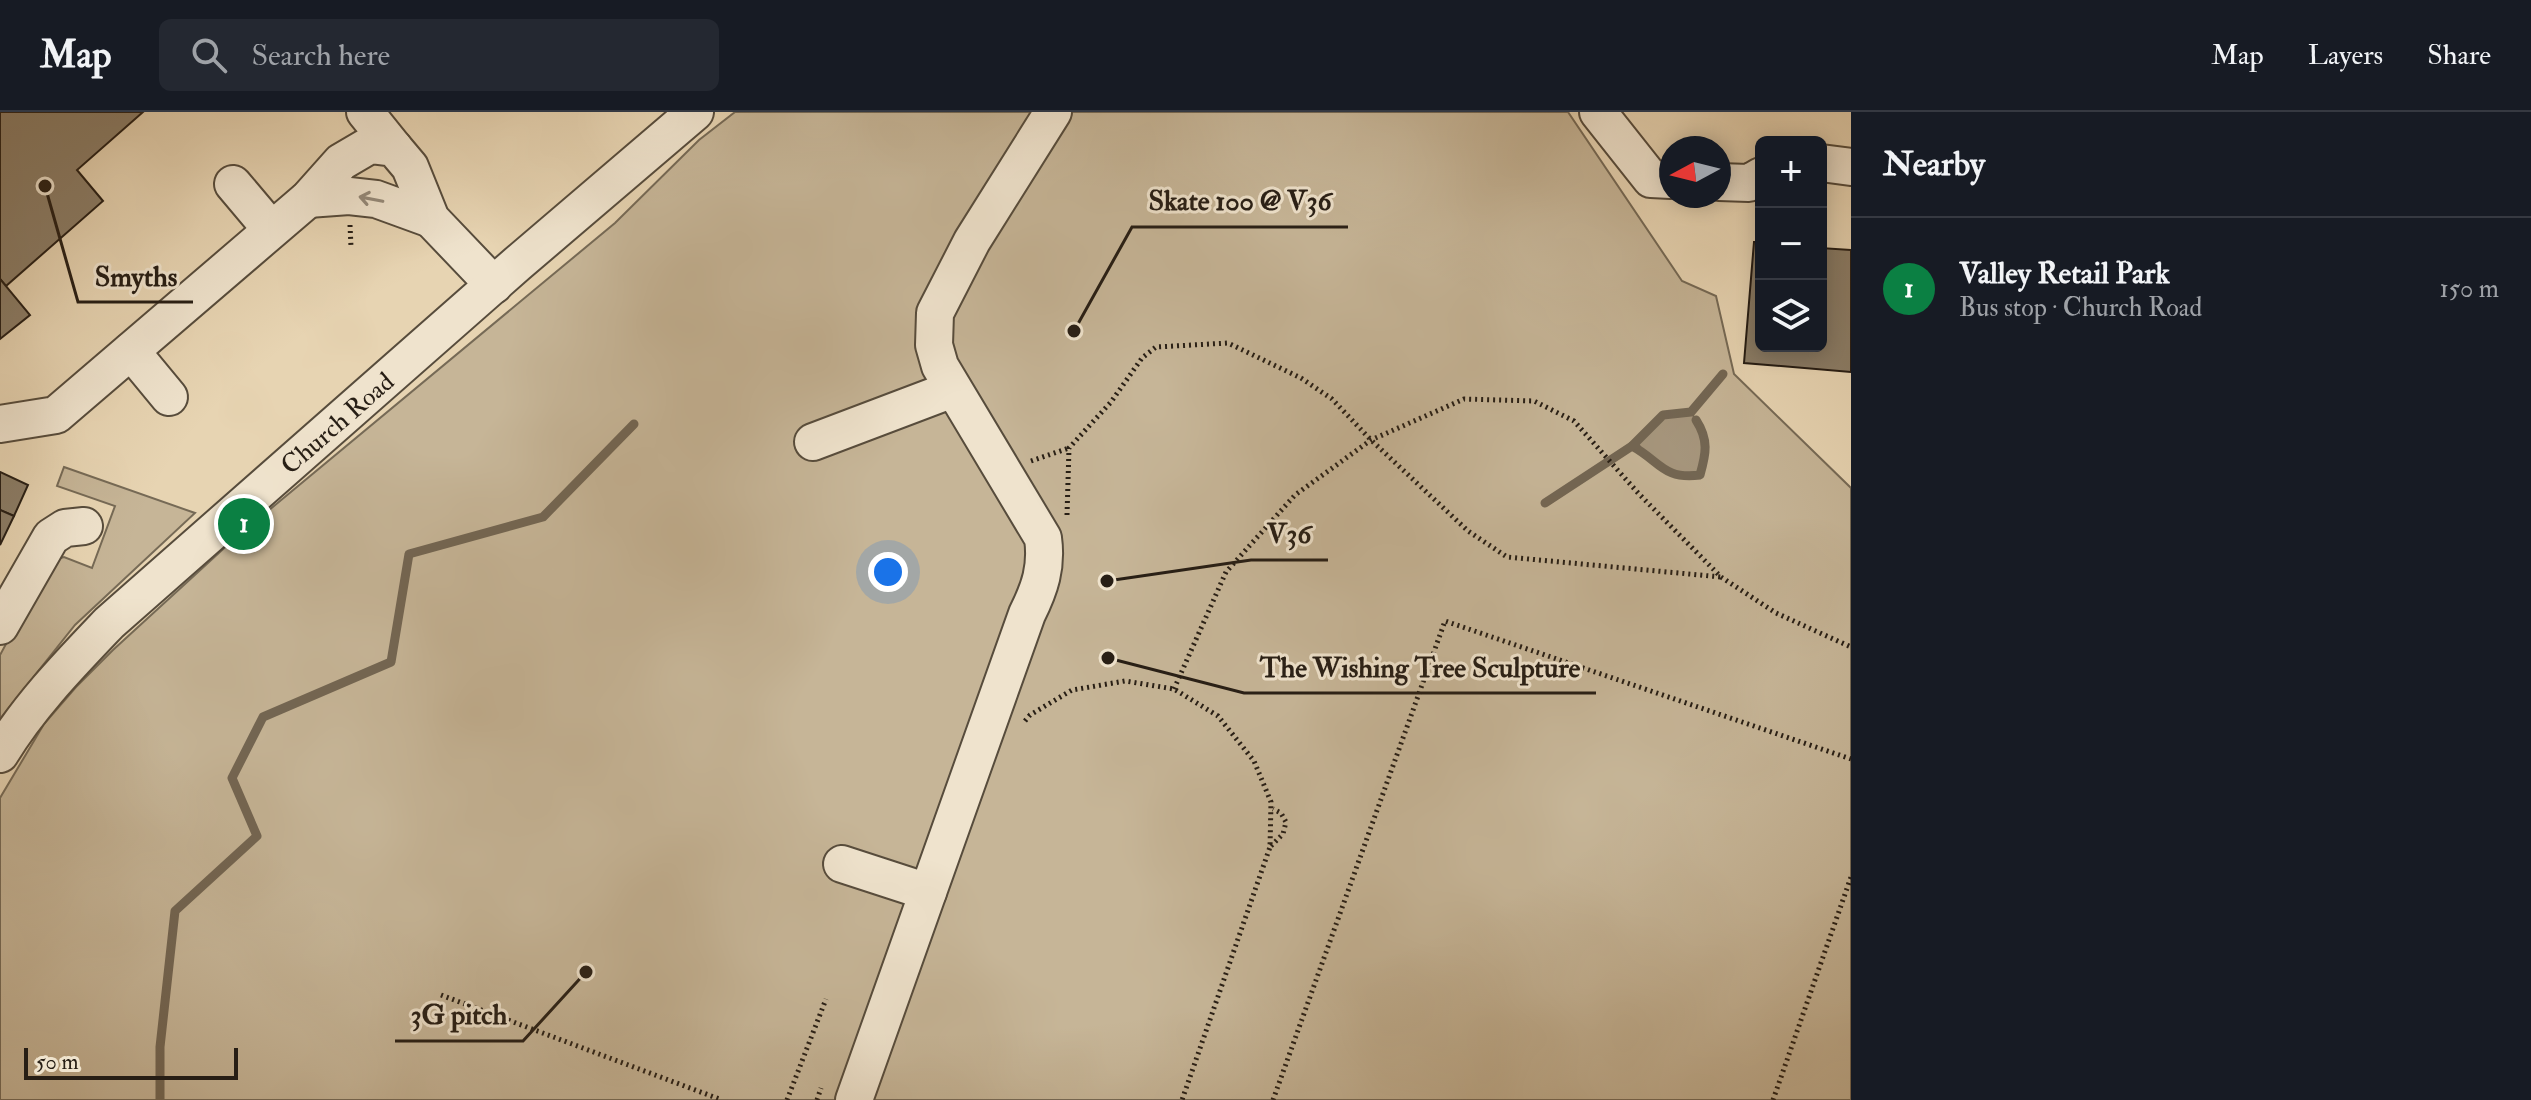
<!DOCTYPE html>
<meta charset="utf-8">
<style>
body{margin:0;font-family:"IM FELL Double Pica",serif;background:#242831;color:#f1f3f6}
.controls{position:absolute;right:24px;top:24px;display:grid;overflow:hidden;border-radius:12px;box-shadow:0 4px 20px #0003}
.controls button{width:72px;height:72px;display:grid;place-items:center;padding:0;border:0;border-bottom:2px solid #363941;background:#171b24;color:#f1f3f6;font:40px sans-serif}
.compass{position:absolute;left:1659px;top:24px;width:72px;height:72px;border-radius:50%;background:#171b24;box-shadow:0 4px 20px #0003;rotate:263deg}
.scale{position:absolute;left:24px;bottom:20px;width:214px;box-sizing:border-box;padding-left:8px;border:4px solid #271e15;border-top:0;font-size:22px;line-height:28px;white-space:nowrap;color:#271e15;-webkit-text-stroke:6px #efe3cd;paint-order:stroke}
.you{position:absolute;left:888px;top:460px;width:28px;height:28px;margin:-20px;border:6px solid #fff;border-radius:50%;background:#1a73e8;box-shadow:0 0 0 12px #1a73e833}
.badge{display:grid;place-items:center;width:52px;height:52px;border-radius:50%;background:#0b8043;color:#fff;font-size:26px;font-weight:700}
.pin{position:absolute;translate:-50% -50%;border:4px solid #fff;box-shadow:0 2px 8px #0006}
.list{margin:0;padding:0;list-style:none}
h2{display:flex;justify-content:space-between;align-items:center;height:104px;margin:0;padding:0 32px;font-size:34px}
h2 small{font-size:26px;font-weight:400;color:#9ea1a6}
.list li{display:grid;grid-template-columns:52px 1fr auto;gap:24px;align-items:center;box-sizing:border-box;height:144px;padding:0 32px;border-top:2px solid #363941}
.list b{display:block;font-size:30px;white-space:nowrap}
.list p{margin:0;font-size:26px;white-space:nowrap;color:#9ea1a6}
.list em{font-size:26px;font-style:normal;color:#9ea1a6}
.icon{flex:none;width:44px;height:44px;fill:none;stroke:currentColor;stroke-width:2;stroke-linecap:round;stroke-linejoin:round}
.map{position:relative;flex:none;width:1851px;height:988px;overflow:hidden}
header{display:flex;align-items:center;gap:48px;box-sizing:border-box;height:112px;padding:0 40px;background:#171b24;border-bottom:2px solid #363941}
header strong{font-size:38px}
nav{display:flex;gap:44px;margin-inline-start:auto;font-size:28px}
.search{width:560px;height:72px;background:#242831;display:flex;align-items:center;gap:20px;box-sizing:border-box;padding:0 28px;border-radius:12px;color:#9ea1a6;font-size:30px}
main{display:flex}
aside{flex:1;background:#171b24}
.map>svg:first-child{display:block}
.green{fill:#c6b597;stroke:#766a56;stroke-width:2}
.water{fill:#a6967d;stroke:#736653;stroke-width:2}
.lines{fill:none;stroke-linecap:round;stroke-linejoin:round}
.stream{stroke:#736653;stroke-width:9}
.building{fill:#8b7d67;stroke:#271e15;stroke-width:2}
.minor-casing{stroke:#574c3c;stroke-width:40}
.path{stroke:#271e15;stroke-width:5;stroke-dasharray:2 4;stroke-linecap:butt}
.minor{stroke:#efe3cd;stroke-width:36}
.oneway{stroke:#958a7a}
.labels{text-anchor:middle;stroke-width:6;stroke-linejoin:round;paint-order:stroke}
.street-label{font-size:26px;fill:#271e15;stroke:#efe3cd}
.leader{fill:none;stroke:#271e15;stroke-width:3}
.callout-dot{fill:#271e15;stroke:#efe3cd;stroke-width:3}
.callout-label{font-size:28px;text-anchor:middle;font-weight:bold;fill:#271e15;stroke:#efe3cd;stroke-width:6;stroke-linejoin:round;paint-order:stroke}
</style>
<header>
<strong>Map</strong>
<div class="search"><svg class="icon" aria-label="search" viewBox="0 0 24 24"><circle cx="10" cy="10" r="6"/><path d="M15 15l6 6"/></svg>Search here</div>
<nav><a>Map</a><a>Layers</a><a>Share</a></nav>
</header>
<main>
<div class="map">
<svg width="1851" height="988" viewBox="0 0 1851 988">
<rect width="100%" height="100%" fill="#e7d4b2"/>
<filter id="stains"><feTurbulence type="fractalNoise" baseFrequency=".0025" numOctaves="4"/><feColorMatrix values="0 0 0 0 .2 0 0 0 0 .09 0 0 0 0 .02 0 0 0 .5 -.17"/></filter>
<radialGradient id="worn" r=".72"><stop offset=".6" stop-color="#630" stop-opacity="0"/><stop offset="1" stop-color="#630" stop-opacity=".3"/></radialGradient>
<g class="green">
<path d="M735 0H1568L1682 169 1716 184 1734 262 1851 376V988H0V686L44 612 76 575 113 538 233 428 615 111 699 28Z"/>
<path d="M64 355 195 401 75 513 0 607V543L51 449 64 445 92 456 115 394 57 374Z"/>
</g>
<path class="water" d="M1691 300C1705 321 1710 342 1695 364 1669 368 1649 352 1637 330L1663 303Z"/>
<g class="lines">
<g class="stream">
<path d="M1632 334C1660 349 1663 368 1700 363 1706 342 1709 328 1696 308"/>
<path d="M1545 391 1632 334 1663 303 1691 300 1723 262"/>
<path d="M160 988V935L175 799 257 724 232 666 263 605 391 550 409 442 543 405 634 312"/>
</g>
</g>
<g class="building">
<path d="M0 0H143L77 58 103 89 6 174 0 167Z"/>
<path d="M1754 130H1761V234H1821V136L1851 138V260L1744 251Z"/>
<path d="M0 167 30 203 0 227Z"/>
<path d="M0 360 28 373 14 404 0 398Z"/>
<path d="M0 398 14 404 0 433Z"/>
</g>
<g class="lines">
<defs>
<g id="minor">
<path d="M365 0 394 36"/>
<path d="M1598 0 1651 67 1671 68"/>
<path d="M1821 51 1851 55"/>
<path d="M1719 70 1749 71 1761 64"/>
<path d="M233 72 271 117"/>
<path d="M308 87 349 84 376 87 431 107"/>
<path d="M131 239 169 285"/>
<path d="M0 312 56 303 308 87 341 50 370 33 394 36 410 55 431 107 494 173"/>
<path d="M813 330 953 277"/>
<path d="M0 514 51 425 65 416 84 414"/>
<path d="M0 642C30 593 69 553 109 511L517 152 695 0"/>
<path d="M842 752 928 780"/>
<path d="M854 988 1027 502C1040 476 1047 455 1043 426L940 254 934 233 935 201 972 129 1053 0"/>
</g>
</defs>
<use href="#minor" class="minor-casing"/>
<g class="path">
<path d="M350 113 351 135"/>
<path d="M1031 349 1069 336"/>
<path d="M1067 403 1069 336 1111 290 1142 246 1156 235 1228 231 1301 266 1332 287 1371 328 1468 419 1507 445 1721 465"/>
<path d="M1174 577 1226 460 1295 383 1371 328 1464 287 1534 289 1574 309 1639 382 1721 465 1776 501 1851 535"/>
<path d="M1025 609 1030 603 1072 578 1125 569 1174 577 1218 604 1254 649 1271 690 1270 735 1182 988"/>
<path d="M1271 734 1283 722 1286 710 1281 701 1273 697"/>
<path d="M441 883 722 988"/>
<path d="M787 988 826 887"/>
<path d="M817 988 821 976"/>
<path d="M1273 988 1445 509 1851 647"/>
<path d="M1773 988 1851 765"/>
</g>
<use href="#minor" class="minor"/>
</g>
<defs><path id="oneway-shaft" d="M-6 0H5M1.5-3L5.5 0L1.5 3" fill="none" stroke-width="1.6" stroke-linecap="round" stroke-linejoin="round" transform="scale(2)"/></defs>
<use class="oneway" href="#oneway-shaft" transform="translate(371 87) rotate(-169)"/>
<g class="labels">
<g class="street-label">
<text transform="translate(337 311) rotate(-41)" y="9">Church Road</text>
</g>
</g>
<path class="leader" d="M1074 219L1132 115H1348M45 74L78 190H193M1107 469L1251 448H1328M1108 546L1244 581H1596M586 860L523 929H395"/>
<g class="callout-dot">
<circle cx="1074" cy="219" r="8"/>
<circle cx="45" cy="74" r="8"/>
<circle cx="1107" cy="469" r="8"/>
<circle cx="1108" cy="546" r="8"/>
<circle cx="586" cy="860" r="8"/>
</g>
<g class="callout-label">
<text x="1240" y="98">Skate 100 @ V36</text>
<text x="136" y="174">Smyths</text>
<text x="1289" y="431">V36</text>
<text x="1420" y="565">The Wishing Tree Sculpture</text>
<text x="459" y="912">3G pitch</text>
</g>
<rect width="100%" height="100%" filter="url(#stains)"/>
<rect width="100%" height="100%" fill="url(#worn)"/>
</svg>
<div class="controls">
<button>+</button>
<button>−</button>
<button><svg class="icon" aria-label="layers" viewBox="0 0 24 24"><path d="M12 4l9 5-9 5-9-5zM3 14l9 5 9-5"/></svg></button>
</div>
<svg class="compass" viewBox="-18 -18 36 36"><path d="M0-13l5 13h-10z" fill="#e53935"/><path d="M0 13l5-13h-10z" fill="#9ea1a6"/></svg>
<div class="scale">50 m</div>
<div class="you"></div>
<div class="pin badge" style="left:244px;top:412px">1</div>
</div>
<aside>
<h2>Nearby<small></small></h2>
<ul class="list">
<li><span class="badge">1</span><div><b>Valley Retail Park</b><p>Bus stop · Church Road</p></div><em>150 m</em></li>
</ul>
</aside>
</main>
